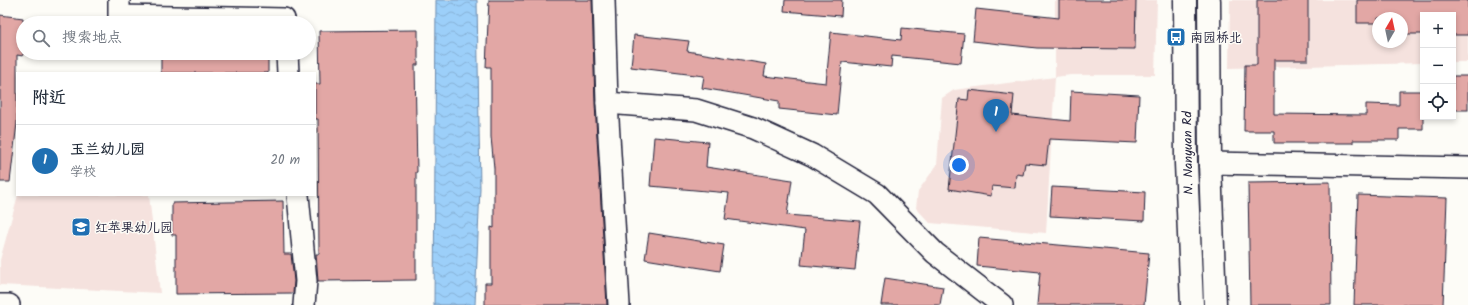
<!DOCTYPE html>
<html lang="zh">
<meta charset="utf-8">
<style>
body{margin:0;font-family:Kalam,"LXGW WenKai TC",sans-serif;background:#f2f2f3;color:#1f2937}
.controls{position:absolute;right:12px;top:12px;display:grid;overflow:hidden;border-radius:0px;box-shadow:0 2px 6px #0003}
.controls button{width:36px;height:36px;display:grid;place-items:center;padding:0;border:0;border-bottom:1px solid #e0e1e3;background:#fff;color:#1f2937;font:20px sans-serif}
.compass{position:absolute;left:1372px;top:12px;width:36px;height:36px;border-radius:50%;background:#fff;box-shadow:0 2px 6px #0003;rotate:9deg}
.you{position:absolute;left:959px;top:165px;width:14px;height:14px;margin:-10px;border:3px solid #fff;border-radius:50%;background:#1a73e8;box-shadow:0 0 0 6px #1a73e833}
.badge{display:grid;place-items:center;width:26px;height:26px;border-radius:50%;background:#1f6fb2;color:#fff;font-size:13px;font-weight:700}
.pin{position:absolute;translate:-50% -33px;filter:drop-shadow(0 1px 2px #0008)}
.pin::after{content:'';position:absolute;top:21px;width:14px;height:12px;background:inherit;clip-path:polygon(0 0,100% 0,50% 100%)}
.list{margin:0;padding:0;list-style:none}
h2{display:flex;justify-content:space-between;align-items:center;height:52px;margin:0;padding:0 16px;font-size:17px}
h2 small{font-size:13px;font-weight:400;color:#747a83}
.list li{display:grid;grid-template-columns:26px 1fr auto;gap:12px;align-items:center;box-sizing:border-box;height:72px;padding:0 16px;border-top:1px solid #e0e1e3}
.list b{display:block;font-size:15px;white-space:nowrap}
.list p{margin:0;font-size:13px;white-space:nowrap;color:#747a83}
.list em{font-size:13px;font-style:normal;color:#747a83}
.icon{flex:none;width:22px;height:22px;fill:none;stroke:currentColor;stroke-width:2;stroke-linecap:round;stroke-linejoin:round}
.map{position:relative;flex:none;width:1468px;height:305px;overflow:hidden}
.search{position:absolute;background:#fff;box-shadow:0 2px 6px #0003;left:16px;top:16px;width:300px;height:44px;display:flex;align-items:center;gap:10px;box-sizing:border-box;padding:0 14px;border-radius:22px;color:#747a83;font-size:15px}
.panel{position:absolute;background:#fff;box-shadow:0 2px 6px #0003;left:16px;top:72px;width:300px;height:124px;border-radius:0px}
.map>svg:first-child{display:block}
.built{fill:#f5e2de;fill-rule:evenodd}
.water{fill:url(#water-waves);stroke:#6b8aad}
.building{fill:#e2a7a5;stroke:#22223b}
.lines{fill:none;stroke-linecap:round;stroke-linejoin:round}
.minor-casing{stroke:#22223b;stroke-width:24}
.secondary-casing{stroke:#22223b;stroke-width:25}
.minor{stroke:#fdfcf7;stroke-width:21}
.secondary{stroke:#fdfcf7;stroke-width:22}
.labels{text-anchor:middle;stroke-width:3;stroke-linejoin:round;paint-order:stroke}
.poi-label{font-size:13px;fill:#22223b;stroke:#fdfcf7;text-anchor:start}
.street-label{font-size:13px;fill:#22223b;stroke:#fdfcf7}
</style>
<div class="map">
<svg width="1468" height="305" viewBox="0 0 1468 305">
<defs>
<pattern id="water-waves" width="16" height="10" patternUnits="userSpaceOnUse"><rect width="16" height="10" fill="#9ccff9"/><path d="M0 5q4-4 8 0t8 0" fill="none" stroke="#86b1d6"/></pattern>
</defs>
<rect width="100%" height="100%" fill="#fdfcf7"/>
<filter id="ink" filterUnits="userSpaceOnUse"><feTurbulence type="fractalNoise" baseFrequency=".025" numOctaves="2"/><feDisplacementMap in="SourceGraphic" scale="8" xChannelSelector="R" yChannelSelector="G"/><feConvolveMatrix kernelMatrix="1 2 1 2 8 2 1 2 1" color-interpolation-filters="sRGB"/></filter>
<g filter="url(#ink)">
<g class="built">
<path d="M1055 0H1157L1155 75H1071L1055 77 1046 233 930 223 916 208 918 191 937 165 942 98 954 90 1055 77Z"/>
<path d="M1230 0H1468V62H1453V15H1423V63L1229 68ZM1378 18H1402V42H1378Z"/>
<path d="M18 195H149L160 293 0 285V260Z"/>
</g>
<path class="water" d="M436 0H477L480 188 475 305H434Z"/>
<g class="building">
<path d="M489 0H592L595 104 607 305H485V283H491V227L494 228V168L491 137V67H486Z"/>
<path d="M785 0H842L841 16 784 11Z"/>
<path d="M1059 0H1136L1135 49 1037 48 973 41 976 9 1059 18Z"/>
<path d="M1257 0H1308V60H1274V114L1366 115V104L1399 105V91H1423V129H1399V140H1353V143H1274V131H1244L1245 65H1257Z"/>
<path d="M1357 0H1468V35H1453V15H1423V34H1402V18H1378V23H1357Z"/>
<path d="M0 15 23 18V56L17 55V123L10 182H0Z"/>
<path d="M902 28 964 34 961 63 892 56 891 67 842 62 837 115 779 109V101L702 88 704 76 631 67 634 35 689 41 687 51 766 64 764 76 826 83 831 32 901 40Z"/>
<path d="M418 30V65H415L417 172H416V280L318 281 316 254H319L318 119H315V84H320L319 31Z"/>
<rect x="161" y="53" width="107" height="20"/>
<rect x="1453" y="76" width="15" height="34"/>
<path d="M969 90 1014 95 1012 115 1070 121 1071 91 1139 95 1137 143 1049 139 1046 165 1025 163 1023 175 1016 174 1015 188 992 186 991 196 949 189 959 99 968 100Z"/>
<path d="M654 137 708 142 706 167 792 180 787 215 860 221 855 270 801 265 805 230 725 219 729 193 650 186Z"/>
<path d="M1330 182 1331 305H1250L1248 183Z"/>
<path d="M1052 187 1145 192 1144 221 1050 216Z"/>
<path d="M1358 195 1447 198 1443 305H1354Z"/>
<path d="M283 201 284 254H291L294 281 293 293 176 294V235H172V203Z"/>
<path d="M649 233 724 245 720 271 645 259Z"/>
<path d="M979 238 1149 253 1144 305H1037L1040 272 977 266Z"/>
<path d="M885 278 943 287 940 305H881Z"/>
</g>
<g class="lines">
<defs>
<g id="minor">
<path d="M119 0V16L284 19V23"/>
<path d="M604 0 607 103 696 110 753 128 812 155 877 194 935 253 1002 305"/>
<path d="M287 53 288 73"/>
<path d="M607 103 619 305"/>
<path d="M1210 163 1468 168"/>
<path d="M298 195 306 281 304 305"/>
<path d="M0 305H9"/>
</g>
<g id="secondary">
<path d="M1185 0 1186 163 1192 305"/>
<path d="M1209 0 1210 163 1215 305"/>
</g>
</defs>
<use href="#minor" class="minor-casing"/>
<use href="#secondary" class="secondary-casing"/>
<use href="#minor" class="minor"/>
<use href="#secondary" class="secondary"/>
</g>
</g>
<defs>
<symbol id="bus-square" viewBox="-11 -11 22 22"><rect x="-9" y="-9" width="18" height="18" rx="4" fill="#1f6fb2" stroke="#fdfcf7"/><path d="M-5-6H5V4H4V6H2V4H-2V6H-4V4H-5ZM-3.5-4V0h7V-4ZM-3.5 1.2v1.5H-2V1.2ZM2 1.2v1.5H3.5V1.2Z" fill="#fff"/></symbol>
<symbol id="school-square" viewBox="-11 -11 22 22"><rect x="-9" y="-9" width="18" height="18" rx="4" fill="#1f6fb2" stroke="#fdfcf7"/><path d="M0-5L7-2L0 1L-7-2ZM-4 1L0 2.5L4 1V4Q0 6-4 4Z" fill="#fff"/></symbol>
</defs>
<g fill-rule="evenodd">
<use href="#bus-square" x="1165" y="26" width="22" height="22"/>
<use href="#school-square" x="70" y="216" width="22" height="22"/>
</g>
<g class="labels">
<g class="poi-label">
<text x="1190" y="42">南园桥北</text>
<text x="95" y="232">红苹果幼儿园</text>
</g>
<g class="street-label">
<text transform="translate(1187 153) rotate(-91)" y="5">N. Nanyuan Rd</text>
</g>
</g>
</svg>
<div class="controls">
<button>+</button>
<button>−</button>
<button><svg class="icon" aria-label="locate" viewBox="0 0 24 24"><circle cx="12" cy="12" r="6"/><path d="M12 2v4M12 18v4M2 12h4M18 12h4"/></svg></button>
</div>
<svg class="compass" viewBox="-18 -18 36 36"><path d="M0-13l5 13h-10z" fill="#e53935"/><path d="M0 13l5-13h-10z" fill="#747a83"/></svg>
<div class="you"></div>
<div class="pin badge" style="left:996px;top:132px">1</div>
<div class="search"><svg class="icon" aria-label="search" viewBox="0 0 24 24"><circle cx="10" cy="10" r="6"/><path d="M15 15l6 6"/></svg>搜索地点</div>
<section class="panel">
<h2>附近<small></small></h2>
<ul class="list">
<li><span class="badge">1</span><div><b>玉兰幼儿园</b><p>学校</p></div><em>20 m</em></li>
</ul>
</section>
</div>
